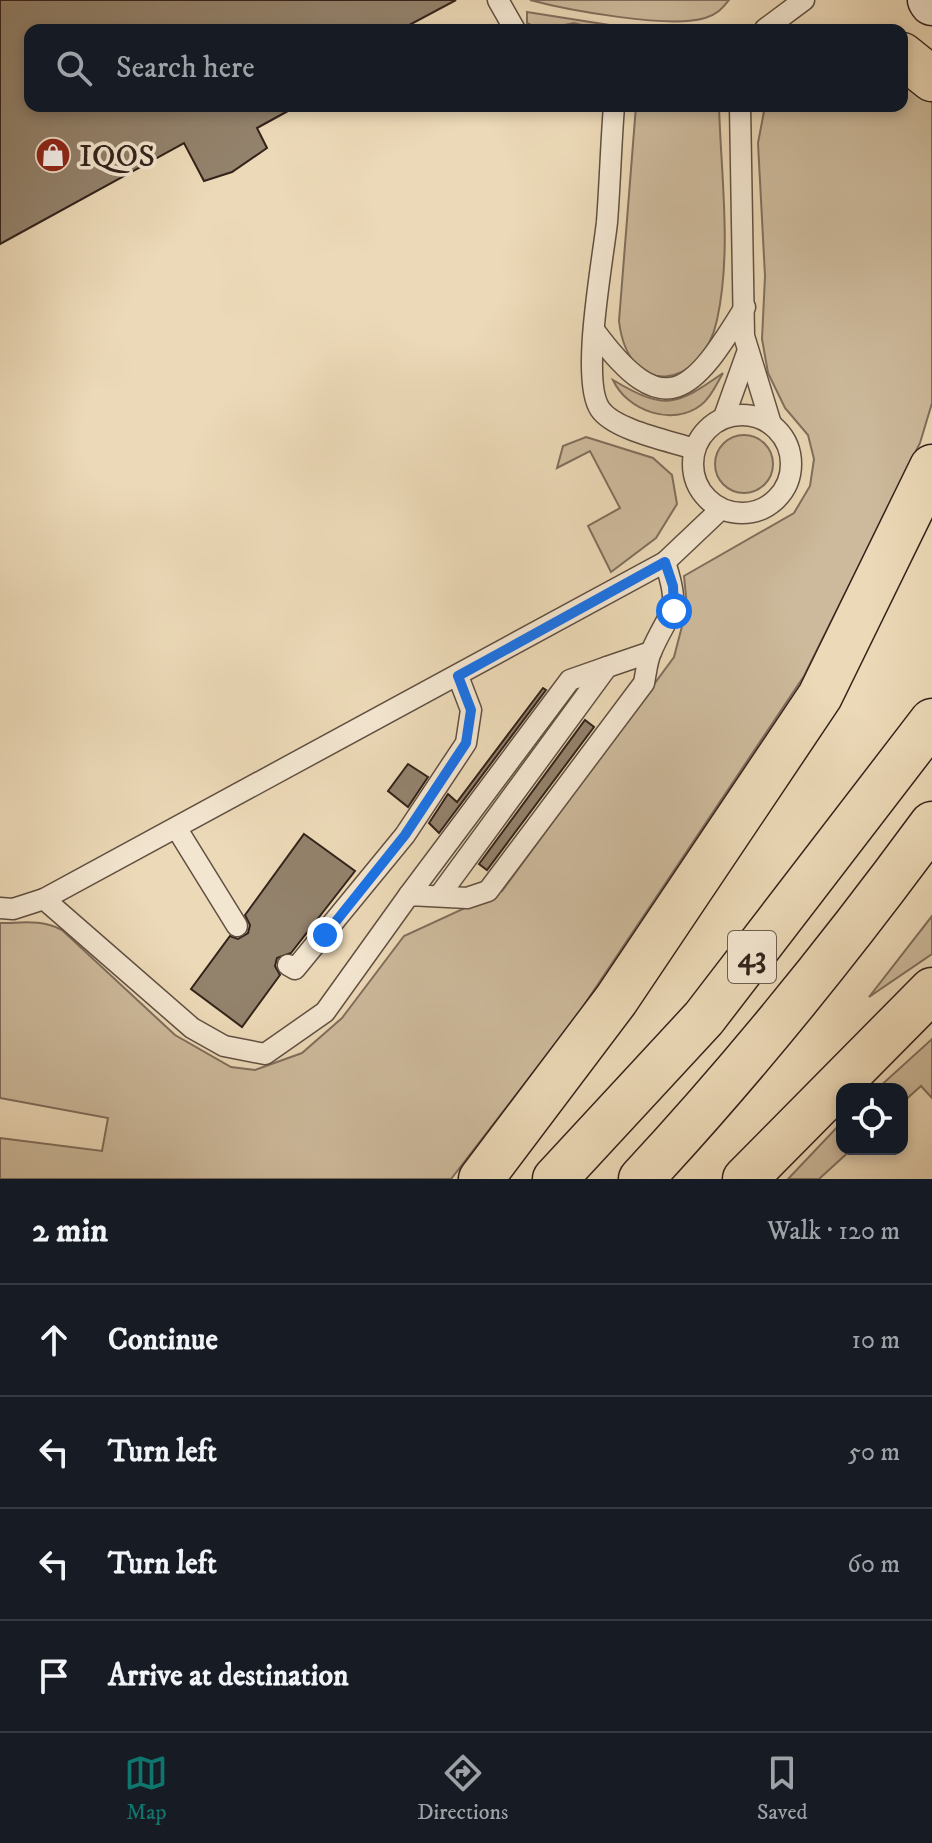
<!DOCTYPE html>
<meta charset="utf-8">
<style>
body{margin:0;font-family:"IM FELL DW Pica",serif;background:#242831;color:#f1f3f6}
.controls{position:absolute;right:24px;bottom:24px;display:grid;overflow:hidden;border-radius:16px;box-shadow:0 4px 12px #0003}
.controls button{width:72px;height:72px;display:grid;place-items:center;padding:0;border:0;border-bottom:2px solid #363941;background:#171b24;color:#f1f3f6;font:40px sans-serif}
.stop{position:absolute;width:24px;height:24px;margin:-18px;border:6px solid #1a73e8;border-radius:50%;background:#fff}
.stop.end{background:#1a73e8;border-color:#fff;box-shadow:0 2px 8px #0008}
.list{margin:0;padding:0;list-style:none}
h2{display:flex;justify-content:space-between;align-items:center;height:104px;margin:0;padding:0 32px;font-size:34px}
h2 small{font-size:26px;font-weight:400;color:#9ea1a6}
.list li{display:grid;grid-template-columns:52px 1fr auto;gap:24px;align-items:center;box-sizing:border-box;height:112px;padding:0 32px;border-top:2px solid #363941}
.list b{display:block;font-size:30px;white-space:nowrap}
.list em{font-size:26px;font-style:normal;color:#9ea1a6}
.icon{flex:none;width:44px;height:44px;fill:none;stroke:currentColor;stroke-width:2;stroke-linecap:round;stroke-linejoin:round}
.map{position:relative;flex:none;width:932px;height:1179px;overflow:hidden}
.search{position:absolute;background:#171b24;box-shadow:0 4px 12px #0003;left:24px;right:24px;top:24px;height:88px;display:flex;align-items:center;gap:20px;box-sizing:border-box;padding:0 28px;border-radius:16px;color:#9ea1a6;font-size:30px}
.sheet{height:552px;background:#171b24}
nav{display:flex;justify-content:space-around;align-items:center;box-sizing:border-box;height:112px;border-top:2px solid #363941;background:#171b24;font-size:22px;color:#9ea1a6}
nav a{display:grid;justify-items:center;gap:4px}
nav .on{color:#0f766e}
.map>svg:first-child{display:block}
.green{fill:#cdba9c;stroke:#806e5c;stroke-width:2}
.building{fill:#93826c;stroke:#33231b;stroke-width:2}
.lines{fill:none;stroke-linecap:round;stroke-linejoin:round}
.lane-casing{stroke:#615042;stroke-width:23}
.secondary-casing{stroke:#33231b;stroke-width:47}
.highway-casing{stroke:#33231b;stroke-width:47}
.lane{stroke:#f3e6d0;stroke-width:20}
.secondary{stroke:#f3e6d0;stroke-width:44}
.highway{stroke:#ecd9b7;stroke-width:44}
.route{stroke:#1a73e8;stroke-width:10}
.labels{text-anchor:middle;stroke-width:7;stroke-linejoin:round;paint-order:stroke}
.shield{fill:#f3e6d0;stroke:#6d5e51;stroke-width:2}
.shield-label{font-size:30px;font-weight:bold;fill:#33231b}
.poi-label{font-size:32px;fill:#33231b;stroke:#f3e6d0;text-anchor:start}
</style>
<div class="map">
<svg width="932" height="1179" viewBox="0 0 932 1179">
<rect width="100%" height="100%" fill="#ecd9b7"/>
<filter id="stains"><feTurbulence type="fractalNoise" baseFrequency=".0025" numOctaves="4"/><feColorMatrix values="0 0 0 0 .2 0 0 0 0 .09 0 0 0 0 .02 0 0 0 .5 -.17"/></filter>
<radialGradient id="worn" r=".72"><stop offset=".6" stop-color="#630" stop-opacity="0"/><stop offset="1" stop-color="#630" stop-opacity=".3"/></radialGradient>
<g class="green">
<path d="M530 0H729C722 9 716 15 705 18 670 29 567 10 530 0Z"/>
<path d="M527 12 641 30H600L574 23 541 30 527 23Z"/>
<path d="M902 73 932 97V403L920 443 804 676 576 1017 451 1179H0V1138L102 1151 108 1118 0 1098V923C23 923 41 919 62 930L175 1035 231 1067 255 1070 302 1053 342 1018 404 936 502 891 674 657 687 607 684 576 794 513 810 486 814 459 808 435 785 408 768 373 762 339 765 276 758 143 765 106H902Z"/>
<path d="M636 106H719C721 176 732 252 717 320 702 390 628 400 619 321Z"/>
<path d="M723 373C717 383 711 398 701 405 673 427 627 411 613 380 665 411 676 406 723 373Z"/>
<circle cx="744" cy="464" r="29"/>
<path d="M586 437 653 458 672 475 677 504 656 538 611 572 588 526 620 508 590 451 557 468 563 446Z"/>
<path d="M932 916V954L869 997Z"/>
<path d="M932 1039V1098L921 1086 902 1103V1089H877Z"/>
<path d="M842 1122V1149H852L819 1179H788Z"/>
</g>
<g class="building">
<path d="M0 0H456L400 30H30V106H297L257 128 267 148 232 172 204 181 184 143 0 244Z"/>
<path d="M543 688 546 690 439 833 429 823 448 794 457 802Z"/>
<path d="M585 720 594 727 487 870 479 864Z"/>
<path d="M408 764 428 777 408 807 388 791Z"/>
<path d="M304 834 355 871 291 953 277 958 275 966 280 975 242 1027 191 989 230 936 238 939 248 933 250 925 245 915Z"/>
</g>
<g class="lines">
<defs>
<g id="lane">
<path d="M498 0 515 30"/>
<path d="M765 29 804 0"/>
<path d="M614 106C611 144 610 183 607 222 603 260 580 380 600 409 614 430 670 441 694 449"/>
<path d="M740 106 744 336 771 424"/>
<path d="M594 330C665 427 693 392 745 307"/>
<circle cx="742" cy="464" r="49"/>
<path d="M724 417 747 353"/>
<path d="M177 829 237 926"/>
<path d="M409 895 570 680 607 667"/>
<path d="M439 896 607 667 651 652"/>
<path d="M44 899 192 1028 224 1046 265 1054 325 1012 409 895 467 898 488 891 644 683C646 673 647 661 651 652 670 608 682 614 665 562"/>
<path d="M0 908 13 909 44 899 665 562 721 509"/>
<path d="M288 965 295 969 405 835 466 743 471 710 458 676"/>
</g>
<path id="secondary" d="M930 0 932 3"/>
<g id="highway">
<path d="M902 55 932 79"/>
<path d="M481 1179 616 1000 820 696 932 467"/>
<path d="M555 1179 704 1018 932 721"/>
<path d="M641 1179C746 1066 841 948 932 824"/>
<path d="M745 1179 932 990"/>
</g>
</defs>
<use href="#lane" class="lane-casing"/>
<use href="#secondary" class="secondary-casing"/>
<use href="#highway" class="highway-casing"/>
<use href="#lane" class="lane"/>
<use href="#secondary" class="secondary"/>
<use href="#highway" class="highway"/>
</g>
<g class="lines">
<path class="route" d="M325 935 405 835 466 743 471 710 458 676 665 562 673 586 674 611"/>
</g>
<defs>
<symbol id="shop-disc" viewBox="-11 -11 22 22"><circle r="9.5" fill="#8f2418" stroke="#f3e6d0"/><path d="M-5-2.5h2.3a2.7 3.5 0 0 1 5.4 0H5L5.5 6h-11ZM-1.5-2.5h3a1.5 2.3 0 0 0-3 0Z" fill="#fff"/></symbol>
</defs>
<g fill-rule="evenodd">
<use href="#shop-disc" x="33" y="135" width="40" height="40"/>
</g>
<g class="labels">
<rect class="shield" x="728" y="931" width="48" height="52" rx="6"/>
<g class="shield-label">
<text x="752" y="967">43</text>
</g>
<g class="poi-label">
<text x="79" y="166">IQOS</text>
</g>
</g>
<rect width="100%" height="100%" filter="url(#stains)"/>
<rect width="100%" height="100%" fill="url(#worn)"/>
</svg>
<div class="controls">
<button><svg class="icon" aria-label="locate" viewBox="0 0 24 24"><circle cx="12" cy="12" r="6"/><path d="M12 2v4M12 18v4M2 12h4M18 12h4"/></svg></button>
</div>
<div class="stop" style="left:674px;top:611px"></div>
<div class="stop end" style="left:325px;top:935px"></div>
<div class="search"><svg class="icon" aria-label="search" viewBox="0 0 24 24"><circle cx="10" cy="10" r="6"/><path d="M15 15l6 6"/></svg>Search here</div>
</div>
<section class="sheet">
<h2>2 min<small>Walk · 120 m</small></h2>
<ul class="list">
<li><svg class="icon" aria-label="ahead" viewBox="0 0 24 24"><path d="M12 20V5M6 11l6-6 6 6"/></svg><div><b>Continue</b></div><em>10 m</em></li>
<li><svg class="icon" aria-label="left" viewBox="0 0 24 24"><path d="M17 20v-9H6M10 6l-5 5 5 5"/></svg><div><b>Turn left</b></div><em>50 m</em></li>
<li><svg class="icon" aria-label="left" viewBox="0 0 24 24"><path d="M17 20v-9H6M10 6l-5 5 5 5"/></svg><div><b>Turn left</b></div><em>60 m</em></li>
<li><svg class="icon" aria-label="arrive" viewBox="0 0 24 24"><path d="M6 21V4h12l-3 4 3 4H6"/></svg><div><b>Arrive at destination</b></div></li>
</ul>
</section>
<nav>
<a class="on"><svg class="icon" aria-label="map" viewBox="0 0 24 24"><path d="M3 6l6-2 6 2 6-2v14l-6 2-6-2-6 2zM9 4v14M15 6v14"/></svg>Map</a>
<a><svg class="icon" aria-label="directions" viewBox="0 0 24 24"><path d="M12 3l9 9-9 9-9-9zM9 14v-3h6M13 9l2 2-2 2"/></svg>Directions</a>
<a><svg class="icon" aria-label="saved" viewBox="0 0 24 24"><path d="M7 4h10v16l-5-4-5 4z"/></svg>Saved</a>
</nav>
